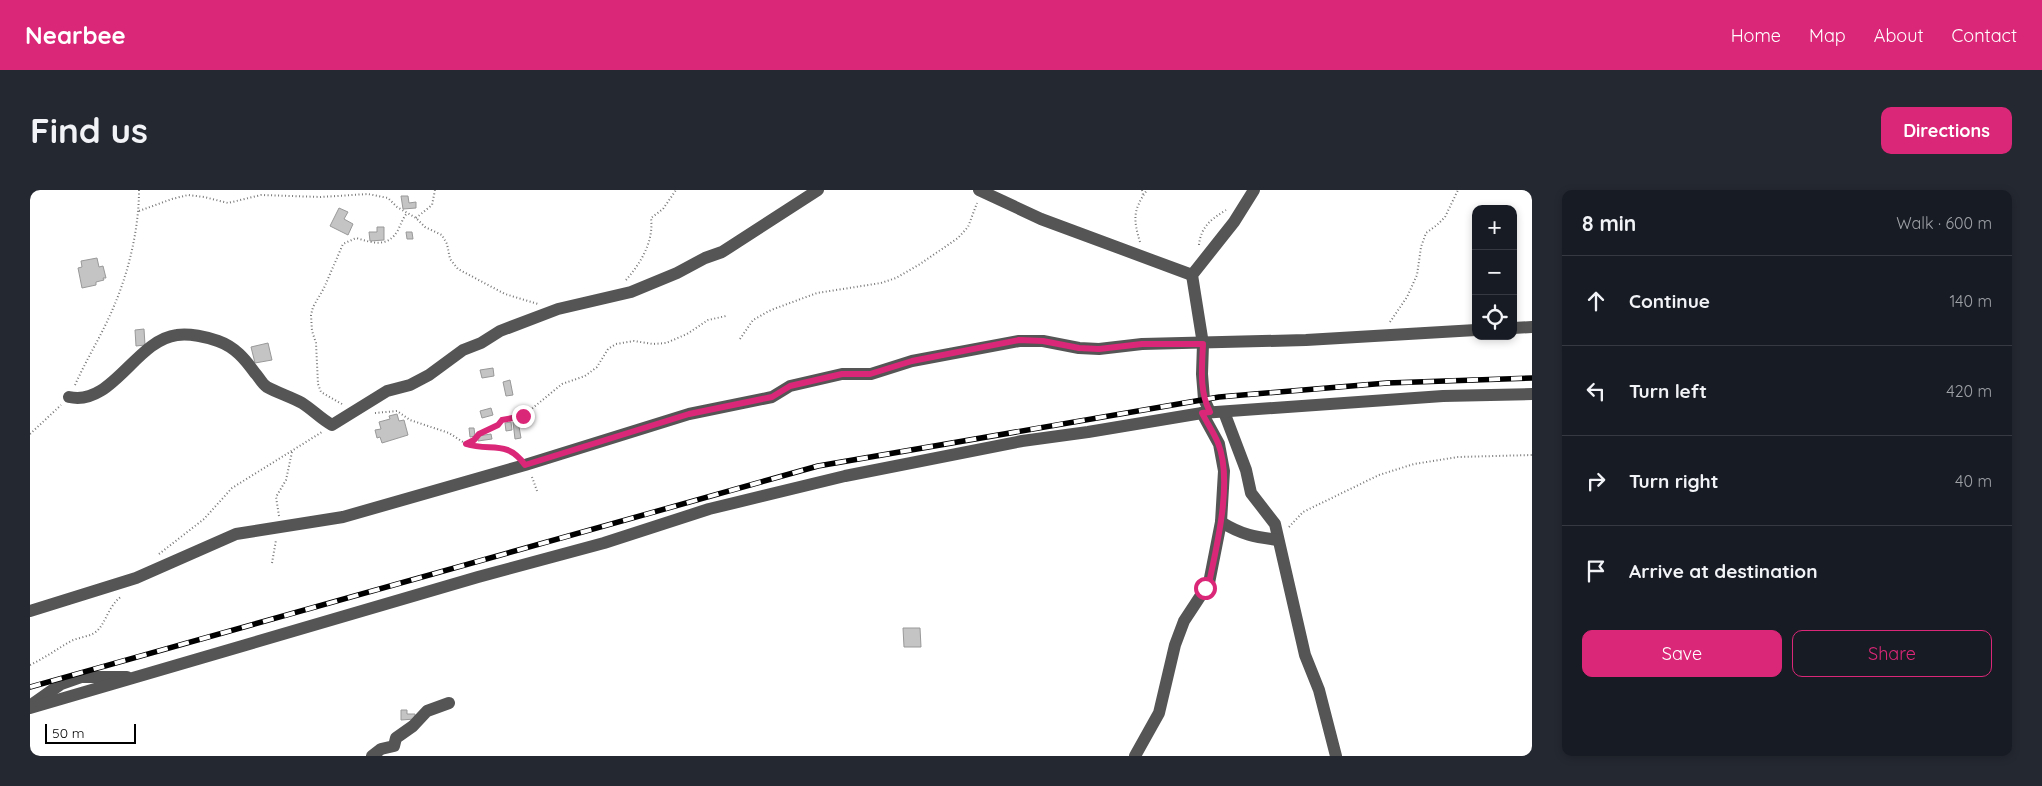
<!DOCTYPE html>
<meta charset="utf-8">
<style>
body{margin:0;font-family:Quicksand,sans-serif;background:#242831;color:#f1f3f6}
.controls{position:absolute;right:15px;top:15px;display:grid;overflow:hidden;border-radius:10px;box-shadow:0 2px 8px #0003}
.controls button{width:45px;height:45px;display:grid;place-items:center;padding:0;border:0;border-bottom:1px solid #363941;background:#171b24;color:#f1f3f6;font:25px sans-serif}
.scale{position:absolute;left:15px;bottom:12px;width:91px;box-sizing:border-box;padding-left:5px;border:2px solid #000;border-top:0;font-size:14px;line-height:18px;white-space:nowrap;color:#000;-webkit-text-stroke:4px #fff;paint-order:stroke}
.stop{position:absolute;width:15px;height:15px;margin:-11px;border:4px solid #db2777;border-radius:50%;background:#fff}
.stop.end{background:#db2777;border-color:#fff;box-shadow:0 1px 5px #0008}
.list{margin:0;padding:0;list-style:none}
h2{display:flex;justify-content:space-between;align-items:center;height:65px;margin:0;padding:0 20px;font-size:21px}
h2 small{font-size:16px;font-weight:400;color:#9ea1a6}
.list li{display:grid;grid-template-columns:32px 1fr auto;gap:15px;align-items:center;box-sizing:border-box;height:90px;padding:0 20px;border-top:1px solid #363941}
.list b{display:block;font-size:19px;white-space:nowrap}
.list em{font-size:16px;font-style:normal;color:#9ea1a6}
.actions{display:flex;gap:10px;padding:15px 20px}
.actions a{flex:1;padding:11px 0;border:1px solid #db2777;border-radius:10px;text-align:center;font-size:18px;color:#db2777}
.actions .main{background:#db2777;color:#fff}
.icon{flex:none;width:28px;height:28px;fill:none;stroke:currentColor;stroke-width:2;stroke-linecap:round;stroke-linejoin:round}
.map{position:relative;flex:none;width:1502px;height:566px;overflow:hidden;border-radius:10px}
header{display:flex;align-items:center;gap:30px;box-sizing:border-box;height:70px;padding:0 25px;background:#db2777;color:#fff}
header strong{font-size:24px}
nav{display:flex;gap:28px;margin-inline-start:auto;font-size:18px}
.intro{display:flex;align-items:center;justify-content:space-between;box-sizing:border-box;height:120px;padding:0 30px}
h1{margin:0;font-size:35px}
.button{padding:12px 22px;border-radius:10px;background:#db2777;color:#fff;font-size:18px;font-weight:700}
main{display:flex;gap:30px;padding:0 30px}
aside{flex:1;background:#171b24;border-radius:10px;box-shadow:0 2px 8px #0003}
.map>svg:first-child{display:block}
.building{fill:#c4c4c4;stroke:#999}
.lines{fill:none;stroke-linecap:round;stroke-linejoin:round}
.path{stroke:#777;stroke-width:2;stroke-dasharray:1 2.5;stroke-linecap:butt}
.minor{stroke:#555;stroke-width:12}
.rail-casing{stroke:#000;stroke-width:5.5}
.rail{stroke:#fff;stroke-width:4;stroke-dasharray:11;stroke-linecap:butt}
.route{stroke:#db2777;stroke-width:6}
</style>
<header>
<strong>Nearbee</strong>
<nav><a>Home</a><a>Map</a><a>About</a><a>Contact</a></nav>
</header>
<div class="intro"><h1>Find us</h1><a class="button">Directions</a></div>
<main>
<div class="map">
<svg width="1502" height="566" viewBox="0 0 1502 566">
<rect width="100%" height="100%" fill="#fff"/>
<g class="building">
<path d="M371 6H378L379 13 386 12V18L373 19Z"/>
<path d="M309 18 318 22 314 29 323 34 318 45 300 36Z"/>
<path d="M347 37H354V50L340 51 339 42H347Z"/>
<path d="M376 42H382L383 49H377Z"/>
<path d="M67 68 69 77 73 76 76 88H73L74 90 66 92V95L52 98 48 78 52 77 51 71Z"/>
<path d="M114 139 115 155 106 156 105 140Z"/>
<path d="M238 153 242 170 225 173 221 157Z"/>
<path d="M463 178 464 186 452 188 450 180Z"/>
<path d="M480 190 483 205 476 206 473 192Z"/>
<path d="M461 218 463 225 452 228 450 221Z"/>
<path d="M367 224 369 231 374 230 378 245 352 253 350 247 347 248 345 240 351 239 349 232 360 229 359 226Z"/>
<path d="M488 231 491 248 485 249 483 232Z"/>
<path d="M481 232 482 240 476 241 475 233Z"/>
<path d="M439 238H444L445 246 440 247Z"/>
<path d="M461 244 462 249 448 251V246Z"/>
<path d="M873 438H890L891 457H874Z"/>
<path d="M371 520H377V524H385V529L371 530Z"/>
</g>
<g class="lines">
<g class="path">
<path d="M1112 0 1113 5"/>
<path d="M109 21 142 9 158 5 174 7 198 13 231 5 291 7 338 4 358 8 367 17 386 28 395 37 412 45 417 54 420 69 428 79 475 104 508 114"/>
<path d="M386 28 402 15 405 0"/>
<path d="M1110 52C1103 29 1103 20 1117 0"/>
<path d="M1169 55C1171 37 1180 30 1196 20"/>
<path d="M596 90C611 73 624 51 621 28L633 19 646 0"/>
<path d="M1360 132 1377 107 1387 85 1391 57 1396 43 1407 35 1415 27 1428 0"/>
<path d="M710 149 723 130 741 120 787 103 851 93 866 88 890 74 928 48 938 37 947 13"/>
<path d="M45 195C57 168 73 143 84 116 99 81 109 38 109 0"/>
<path d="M312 214 291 202 288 194 286 153 282 141 281 125 283 117 294 98 313 54 326 48C343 53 358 58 368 40 371 34 373 28 377 23"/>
<path d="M345 223 367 221 380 230 419 243 436 254 447 257H473L486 265"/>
<path d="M0 244 31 215"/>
<path d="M436 253 444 250 449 244 468 235 472 230 493 226 532 194 555 186 567 177 578 159 586 154 604 151 623 154 636 153 657 144 678 130 696 126"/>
<path d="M502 287 507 301"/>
<path d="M249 326 246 307 256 290 262 262"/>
<path d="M1259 337 1273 322 1349 285 1384 274 1428 267 1502 265"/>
<path d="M129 364 174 329 202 298 292 242"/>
<path d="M242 373 246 350"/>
<path d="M0 475C15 468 27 459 41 451 49 447 60 447 67 441 77 431 78 416 92 406"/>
</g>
<g class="minor">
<path d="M949 0 1011 29 1162 85"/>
<path d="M1483 138 1502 137"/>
<path d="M39 207C82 217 106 150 147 145 159 143 177 147 188 151 205 157 215 169 225 183 229 187 232 194 237 197 248 203 261 207 272 213 283 220 291 229 302 235L357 201 380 195 399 185 433 160 451 153 470 141 528 119 601 102 647 83 675 68 692 62 788 0"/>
<path d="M1180 222 1174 209 1172 184 1173 154 1162 85 1204 32 1224 0"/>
<path d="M1194 222 1216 280 1221 303 1245 334 1275 465 1289 500 1306 566"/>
<path d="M1191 332C1212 345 1225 347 1248 350"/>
<path d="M0 421 106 388 206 344 313 327 495 275 659 224 742 207 760 196 812 184H841L882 171 989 151H1013L1049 158 1069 159 1112 154 1276 150 1446 140"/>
<path d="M4 513 31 494 51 487H97"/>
<path d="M0 518 448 387 574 353 679 319 815 286 992 251 1058 242 1172 223 1413 206 1502 204"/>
<path d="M342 566 351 559 364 556 366 548 383 536 397 521 419 513"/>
<path d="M1105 566 1129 523 1145 455 1154 431 1179 393 1191 332 1194 281 1189 254 1172 223"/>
</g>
<defs>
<path id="rail" d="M0 497 788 276 1189 207 1357 193 1502 188"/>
</defs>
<use href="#rail" class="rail-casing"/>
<use href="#rail" class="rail"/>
</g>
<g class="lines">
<path class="route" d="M493 226 472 230 468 235 449 244 444 250 436 254C461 262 476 249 495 275L659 224 742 207 760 196 812 184H840L882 171 989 150 1013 151 1049 158 1069 159 1112 154H1173C1172 177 1169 201 1180 222L1172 223C1177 233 1184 243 1188 253 1203 290 1187 355 1179 393L1175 398"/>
</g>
</svg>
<div class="controls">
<button>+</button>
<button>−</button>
<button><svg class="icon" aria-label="locate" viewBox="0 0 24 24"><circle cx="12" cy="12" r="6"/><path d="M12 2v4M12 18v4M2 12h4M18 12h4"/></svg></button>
</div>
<div class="scale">50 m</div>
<div class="stop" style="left:1175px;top:398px"></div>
<div class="stop end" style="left:493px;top:226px"></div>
</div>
<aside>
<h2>8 min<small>Walk · 600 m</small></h2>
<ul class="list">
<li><svg class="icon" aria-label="ahead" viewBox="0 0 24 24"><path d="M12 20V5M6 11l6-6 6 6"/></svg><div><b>Continue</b></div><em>140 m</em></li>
<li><svg class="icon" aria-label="left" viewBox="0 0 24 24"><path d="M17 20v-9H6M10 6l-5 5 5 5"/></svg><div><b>Turn left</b></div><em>420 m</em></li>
<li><svg class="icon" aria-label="right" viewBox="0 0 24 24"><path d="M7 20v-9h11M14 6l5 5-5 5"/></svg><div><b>Turn right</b></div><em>40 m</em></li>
<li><svg class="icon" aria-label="arrive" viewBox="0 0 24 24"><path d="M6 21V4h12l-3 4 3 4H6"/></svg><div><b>Arrive at destination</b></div></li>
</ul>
<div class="actions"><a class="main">Save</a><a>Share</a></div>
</aside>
</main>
